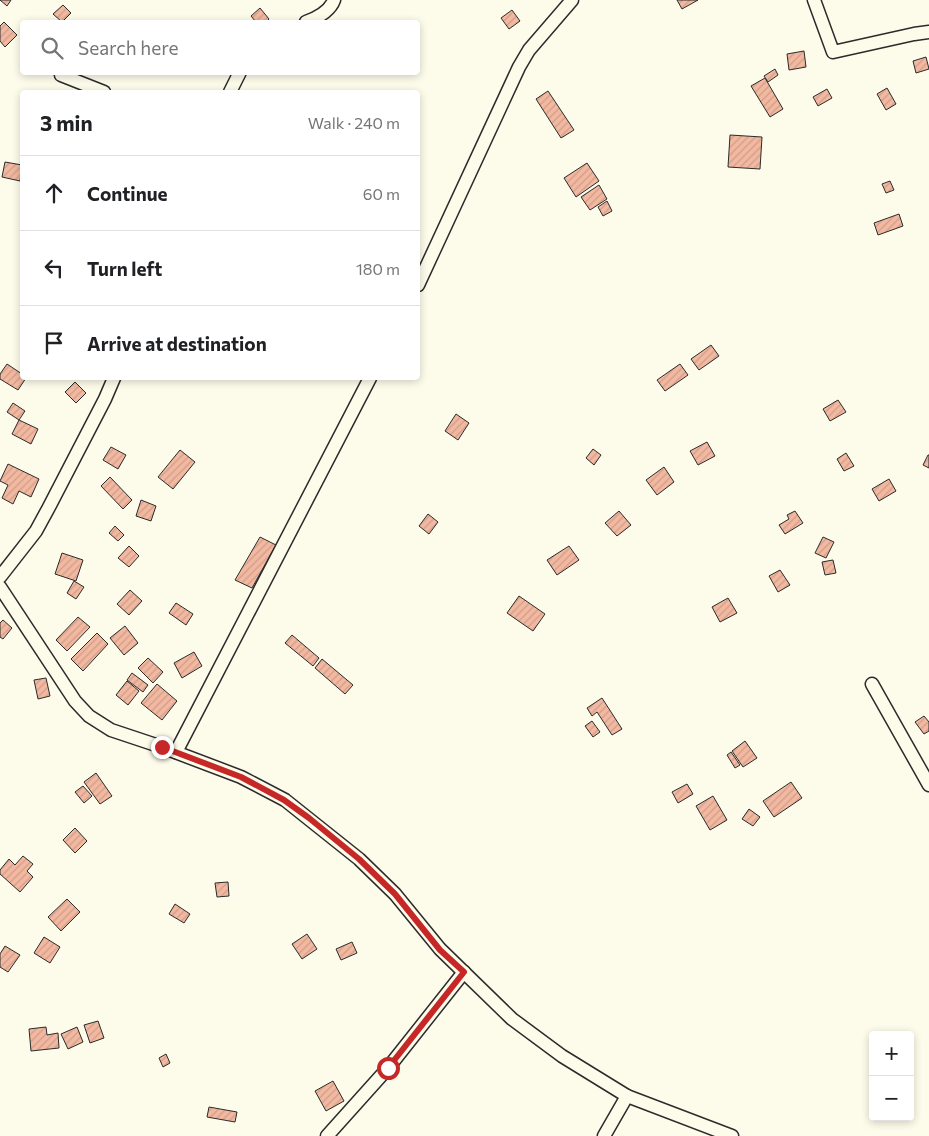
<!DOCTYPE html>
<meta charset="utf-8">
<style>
body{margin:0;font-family:Commissioner,sans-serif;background:#f2f2f2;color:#202124}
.controls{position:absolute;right:15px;bottom:15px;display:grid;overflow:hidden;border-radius:5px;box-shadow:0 2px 8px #0003}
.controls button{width:45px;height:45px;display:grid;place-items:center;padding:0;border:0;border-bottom:1px solid #e0e0e0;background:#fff;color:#202124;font:25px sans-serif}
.stop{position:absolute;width:15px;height:15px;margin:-11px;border:4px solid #c62828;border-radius:50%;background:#fff}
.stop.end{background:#c62828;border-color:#fff;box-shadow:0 1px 5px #0008}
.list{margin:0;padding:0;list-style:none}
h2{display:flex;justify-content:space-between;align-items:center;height:65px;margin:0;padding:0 20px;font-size:21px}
h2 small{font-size:16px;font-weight:400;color:#757577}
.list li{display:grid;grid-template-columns:32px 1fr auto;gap:15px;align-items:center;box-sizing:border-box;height:75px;padding:0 20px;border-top:1px solid #e0e0e0}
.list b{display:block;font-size:19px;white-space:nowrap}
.list em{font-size:16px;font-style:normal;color:#757577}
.icon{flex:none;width:28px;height:28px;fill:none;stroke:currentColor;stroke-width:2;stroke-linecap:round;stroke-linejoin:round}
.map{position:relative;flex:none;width:929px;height:1136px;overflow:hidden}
.search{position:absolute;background:#fff;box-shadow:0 2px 8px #0003;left:20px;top:20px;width:400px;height:55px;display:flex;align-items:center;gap:12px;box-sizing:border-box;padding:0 18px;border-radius:5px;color:#757577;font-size:19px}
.panel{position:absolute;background:#fff;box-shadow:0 2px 8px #0003;left:20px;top:90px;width:400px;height:290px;border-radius:5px}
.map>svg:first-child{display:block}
.building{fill:url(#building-hatch);stroke:#2b2b2b}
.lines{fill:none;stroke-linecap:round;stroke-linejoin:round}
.minor-casing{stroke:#2b2b2b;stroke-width:15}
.minor{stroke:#fdfbea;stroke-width:12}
.route{stroke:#c62828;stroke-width:6}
</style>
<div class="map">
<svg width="929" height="1136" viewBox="0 0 929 1136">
<defs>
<pattern id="building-hatch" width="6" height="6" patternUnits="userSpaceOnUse" patternTransform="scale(1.25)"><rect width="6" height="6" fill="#f2b8a0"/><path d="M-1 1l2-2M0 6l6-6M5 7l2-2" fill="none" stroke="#d09e8a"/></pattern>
</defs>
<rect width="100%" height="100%" fill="#fdfbea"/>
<g class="building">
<path d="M0 0H11L7 6Z"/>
<path d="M677 0H698L682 9Z"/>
<path d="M63 5 71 13 62 22 53 14Z"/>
<path d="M260 8 269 19 266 22H256L251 16Z"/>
<path d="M512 10 520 21 509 29 501 18Z"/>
<path d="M4 22 17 35 5 47 0 41V26Z"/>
<path d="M804 51 806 67 789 70 787 54Z"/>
<path d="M926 57 929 69 916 73 913 61Z"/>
<path d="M775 69 778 75 768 82 764 76Z"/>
<path d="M765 78 783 109 770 117 751 86Z"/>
<path d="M887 88 896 104 886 110 877 94Z"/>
<path d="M827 89 832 98 818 106 813 97Z"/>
<path d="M548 91 574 130 561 138 536 99Z"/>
<path d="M730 135 762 137 760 169 728 167Z"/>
<path d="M5 162 22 165 20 181 2 177Z"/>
<path d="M587 163 599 181 576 197 564 178Z"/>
<path d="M890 181 894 190 886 193 882 184Z"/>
<path d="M599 185 607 199 590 210 581 197Z"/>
<path d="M607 201 612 211 603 216 598 207Z"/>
<path d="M899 214 903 226 878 235 874 223Z"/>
<path d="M711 345 719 356 699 370 691 359Z"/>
<path d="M7 364 22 374V378H26L18 390 0 379V374Z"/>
<path d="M680 364 688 375 665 391 657 380Z"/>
<path d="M75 382 86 393 76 403 65 392Z"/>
<path d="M838 400 846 412 830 421 823 409Z"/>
<path d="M13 403 25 411 19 420 7 412Z"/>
<path d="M456 414 469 423 458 440 445 431Z"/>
<path d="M19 420 38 429 31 444 12 434Z"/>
<path d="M707 442 715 456 698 465 690 451Z"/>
<path d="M111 447 126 455 118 469 103 460Z"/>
<path d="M593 449 601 455 594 465 586 458Z"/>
<path d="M180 450 195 462 173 489 158 477Z"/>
<path d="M846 453 854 466 844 471 837 459Z"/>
<path d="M928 455H929V468L923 465Z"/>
<path d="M8 464 39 479 31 497 19 491 13 504 2 498 8 485 0 481Z"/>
<path d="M664 467 674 482 657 495 646 480Z"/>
<path d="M110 477 132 500 123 509 101 486Z"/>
<path d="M889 479 896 491 879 501 872 489Z"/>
<path d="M141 500 156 506 151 521 136 516Z"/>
<path d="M619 511 631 525 617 536 605 523Z"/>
<path d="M795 511 803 523 785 534 779 525 789 519 787 515Z"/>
<path d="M428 514 438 522 429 534 419 526Z"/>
<path d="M115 526 124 535 118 541 109 533Z"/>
<path d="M260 537 276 545 252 588 235 580Z"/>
<path d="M823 537 834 542 826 558 815 553Z"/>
<path d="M129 546 139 556 129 567 118 558Z"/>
<path d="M569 546 579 560 557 575 547 560Z"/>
<path d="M62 553 83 560 76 581 55 574Z"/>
<path d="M833 560 836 573 825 575 822 562Z"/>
<path d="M780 570 790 585 778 592 769 576Z"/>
<path d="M74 581 84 587 76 599 67 593Z"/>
<path d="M130 590 142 601 129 615 117 604Z"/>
<path d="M519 596 545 614 533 631 507 613Z"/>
<path d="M728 598 737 613 720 622 712 607Z"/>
<path d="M176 603 193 614 186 625 169 613Z"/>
<path d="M78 617 90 627 67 651 56 640Z"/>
<path d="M3 620 12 628 3 639 0 637V623Z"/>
<path d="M125 626 138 643 124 655 110 638Z"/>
<path d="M97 633 108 644 83 671 71 659Z"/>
<path d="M292 635 319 658 313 666 285 643Z"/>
<path d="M194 652 202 666 182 678 174 663Z"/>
<path d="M148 658 163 672 153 683 138 668Z"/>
<path d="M322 659 353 685 345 694 315 668Z"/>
<path d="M132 673 148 685 143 692 127 680Z"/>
<path d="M46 678 50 696 38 699 34 680Z"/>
<path d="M127 681 139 691 128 705 116 695Z"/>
<path d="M157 684 177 701 162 720 141 703Z"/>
<path d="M602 698 622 729 612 735 597 712 592 716 587 708Z"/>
<path d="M924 716 929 722V731L924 734 915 722Z"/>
<path d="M592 721 600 732 593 737 585 726Z"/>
<path d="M745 741 757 758 743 767 732 751Z"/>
<path d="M731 752 740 765 735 768 727 755Z"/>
<path d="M96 773 112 796 100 804 84 782Z"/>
<path d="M791 782 802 798 774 817 763 801Z"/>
<path d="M687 784 693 794 678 803 672 792Z"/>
<path d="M83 786 92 796 84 803 75 792Z"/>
<path d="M713 796 727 820 710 830 696 806Z"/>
<path d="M749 809 760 817 753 826 742 819Z"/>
<path d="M75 828 87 841 75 853 63 840Z"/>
<path d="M23 856 33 864 27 871 33 877 20 892 0 874V870L9 859 15 865Z"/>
<path d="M228 882 229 896 217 897 215 883Z"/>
<path d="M67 899 80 912 61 931 48 917Z"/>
<path d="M175 904 190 914 184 923 169 914Z"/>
<path d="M307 934 317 949 302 959 292 944Z"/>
<path d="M44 937 60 947 50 963 34 953Z"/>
<path d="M352 942 357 953 341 960 336 949Z"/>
<path d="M5 946 20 955 8 972 0 967V954Z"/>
<path d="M98 1021 104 1038 90 1043 84 1025Z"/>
<path d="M46 1027 47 1035 58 1033 59 1048 31 1051 29 1029Z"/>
<path d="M77 1027 83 1042 68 1049 61 1034Z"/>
<path d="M166 1054 170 1063 163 1067 159 1058Z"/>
<path d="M333 1081 344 1101 326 1111 315 1091Z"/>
<path d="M209 1107 237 1112 235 1122 207 1117Z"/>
</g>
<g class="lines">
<defs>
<g id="minor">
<path d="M814 0 833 52 914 34 929 32"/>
<path d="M306 22C317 18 330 11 334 0"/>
<path d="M61 75 104 92"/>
<path d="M230 92 240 72"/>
<path d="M418 285 519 67 529 50 572 0"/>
<path d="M0 577 36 531 48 509 105 399 114 378"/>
<path d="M0 587 75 701 89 716 111 730 162 747 241 777 285 800 359 859 395 894 440 949 512 1019 562 1056 627 1096 732 1136"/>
<path d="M872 684 929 785"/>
<path d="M176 752 370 378"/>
<path d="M327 1136 388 1068 464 972"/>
<path d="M604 1136 627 1096"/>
</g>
</defs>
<use href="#minor" class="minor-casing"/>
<use href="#minor" class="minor"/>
</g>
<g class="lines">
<path class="route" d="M162 747 241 777 284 800 309 818 359 859 395 894 440 950 464 972 388 1068"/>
</g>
</svg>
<div class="controls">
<button>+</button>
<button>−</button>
</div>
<div class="stop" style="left:388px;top:1068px"></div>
<div class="stop end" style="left:162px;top:747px"></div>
<div class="search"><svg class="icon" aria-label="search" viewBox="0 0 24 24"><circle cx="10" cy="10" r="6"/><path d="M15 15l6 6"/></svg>Search here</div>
<section class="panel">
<h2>3 min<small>Walk · 240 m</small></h2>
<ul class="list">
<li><svg class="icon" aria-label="ahead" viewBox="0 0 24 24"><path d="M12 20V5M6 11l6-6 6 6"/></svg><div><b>Continue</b></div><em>60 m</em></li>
<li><svg class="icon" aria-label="left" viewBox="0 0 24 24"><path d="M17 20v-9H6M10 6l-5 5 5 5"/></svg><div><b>Turn left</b></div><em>180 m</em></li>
<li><svg class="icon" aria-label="arrive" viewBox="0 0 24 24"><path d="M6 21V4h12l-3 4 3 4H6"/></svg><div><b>Arrive at destination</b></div></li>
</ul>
</section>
</div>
